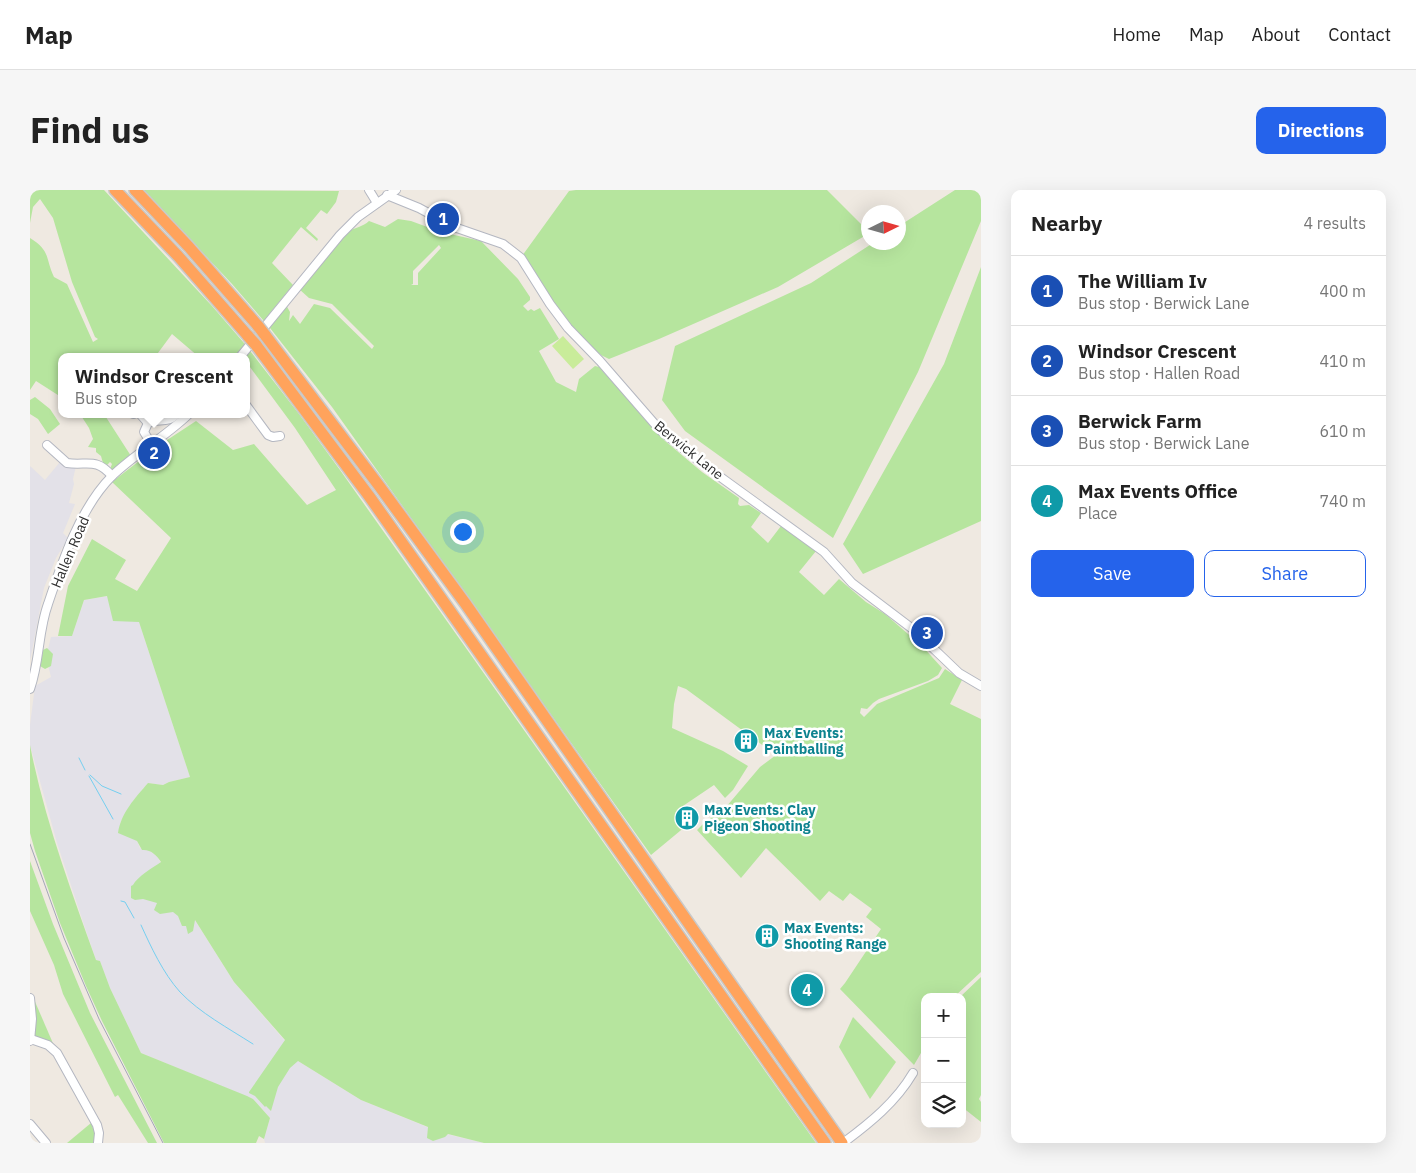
<!DOCTYPE html>
<meta charset="utf-8">
<style>
body{margin:0;font-family:"IBM Plex Sans",sans-serif;background:#f6f6f6;color:#222}
.controls{position:absolute;right:15px;bottom:15px;display:grid;overflow:hidden;border-radius:10px;box-shadow:0 5px 20px #0002}
.controls button{width:45px;height:45px;display:grid;place-items:center;padding:0;border:0;border-bottom:1px solid #e0e0e0;background:#fff;color:#222;font:25px sans-serif}
.compass{position:absolute;left:831px;top:15px;width:45px;height:45px;border-radius:50%;background:#fff;box-shadow:0 5px 20px #0002;rotate:85deg}
.you{position:absolute;left:432px;top:341px;width:18px;height:18px;margin:-12px;border:4px solid #fff;border-radius:50%;background:#1a73e8;box-shadow:0 0 0 8px #1a73e833}
.badge{display:grid;place-items:center;width:32px;height:32px;border-radius:50%;background:#2563eb;color:#fff;font-size:16px;font-weight:700}
.pin{position:absolute;translate:-50% -50%;border:2px solid #fff;box-shadow:0 1px 5px #0006}
.popup{position:absolute;left:28px;top:163px;width:192px;height:65px;box-sizing:border-box;display:grid;place-content:center;border-radius:10px;background:#fff;filter:drop-shadow(0 1px 4px #0005);font-size:16px;white-space:nowrap;color:#767676}
.popup b{font-size:19px;color:#222}
.popup::after{content:'';position:absolute;left:50%;top:100%;margin-left:-10px;border:10px solid transparent;border-top-color:#fff}
.list{margin:0;padding:0;list-style:none}
h2{display:flex;justify-content:space-between;align-items:center;height:65px;margin:0;padding:0 20px;font-size:21px}
h2 small{font-size:16px;font-weight:400;color:#767676}
.list li{display:grid;grid-template-columns:32px 1fr auto;gap:15px;align-items:center;box-sizing:border-box;height:70px;padding:0 20px;border-top:1px solid #e0e0e0}
.list b{display:block;font-size:19px;white-space:nowrap}
.list p{margin:0;font-size:16px;white-space:nowrap;color:#767676}
.list em{font-size:16px;font-style:normal;color:#767676}
.actions{display:flex;gap:10px;padding:15px 20px}
.actions a{flex:1;padding:11px 0;border:1px solid #2563eb;border-radius:10px;text-align:center;font-size:18px;color:#2563eb}
.actions .main{background:#2563eb;color:#fff}
.icon{flex:none;width:28px;height:28px;fill:none;stroke:currentColor;stroke-width:2;stroke-linecap:round;stroke-linejoin:round}
.map{position:relative;flex:none;width:951px;height:953px;overflow:hidden;border-radius:10px}
header{display:flex;align-items:center;gap:30px;box-sizing:border-box;height:70px;padding:0 25px;background:#fff;border-bottom:1px solid #e0e0e0}
header strong{font-size:24px}
nav{display:flex;gap:28px;margin-inline-start:auto;font-size:18px}
.intro{display:flex;align-items:center;justify-content:space-between;box-sizing:border-box;height:120px;padding:0 30px}
h1{margin:0;font-size:35px}
.button{padding:12px 22px;border-radius:10px;background:#2563eb;color:#fff;font-size:18px;font-weight:700}
main{display:flex;gap:30px;padding:0 30px}
aside{flex:1;background:#fff;border-radius:10px;box-shadow:0 5px 20px #0002}
.map>svg:first-child{display:block}
.industrial{fill:#e3e1e8}
.green{fill:#b6e59e;fill-rule:evenodd}
.pitch{fill:#c9ec9a}
.lines{fill:none;stroke-linecap:round;stroke-linejoin:round}
.stream{stroke:#75cff0;stroke-width:1}
.minor-casing{stroke:#b4b7c1;stroke-width:10}
.highway-casing{stroke:#c9c9c9;stroke-width:14}
.minor{stroke:#fff;stroke-width:8}
.highway{stroke:#ffa35c;stroke-width:11}
.rail{stroke:#a3a6b8;stroke-width:1}
.highway-bridge-casing{stroke:#c9c9c9;stroke-width:14;stroke-linecap:butt}
.highway-bridge{stroke:#ffa35c;stroke-width:11}
.labels{text-anchor:middle;stroke-width:5;stroke-linejoin:round;paint-order:stroke}
.street-label{font-size:14px;fill:#2e2e2e;stroke:#fff}
.culture-label{font-size:14px;font-weight:bold;fill:#0d838f;stroke:#fff;text-anchor:start}
</style>
<header>
<strong>Map</strong>
<nav><a>Home</a><a>Map</a><a>About</a><a>Contact</a></nav>
</header>
<div class="intro"><h1>Find us</h1><a class="button">Directions</a></div>
<main>
<div class="map">
<svg width="951" height="953" viewBox="0 0 951 953">
<rect width="100%" height="100%" fill="#efe9e1"/>
<g class="industrial">
<path d="M30 272 46 276 43 289 44 294 39 313 45 314 33 343 38 348 26 368 14 398 0 471V276L15 290Z"/>
<path d="M78 406 109 432 160 587 139 592 133 595 118 593 103 611 90 633 107 651 110 658 117 659 127 666 144 697 204 792 255 851 268 871 331 910 412 943 454 953H235L234 949 240 928 223 909 111 863 80 798 70 771 66 770 55 738 27 653 0 555V535L5 496 21 487 16 467 21 447 42 446 54 410Z"/>
</g>
<g class="green">
<path d="M0 0H74L182 116 214 153 269 224 310 280 786 953H454L418 944 415 947 403 951 397 948 398 937 331 910 268 871 260 878 248 897 241 921 236 916 235 917 225 906 219 903V902L255 850 204 792 165 730 163 741 158 744 156 736H152L148 726 143 722 130 724 124 720 127 713 113 709 105 710 101 708V696L103 695C107 687 122 678 131 672 127 665 120 659 112 660L107 651 88 643C91 623 105 608 118 593L133 595 139 592 160 587 109 432 83 431 77 406 54 410 42 446H28L38 396 62 349 96 370 85 389 107 401 141 348 82 292 131 254 166 231 203 260 224 254 277 315 306 300 265 238 217 173 216 167H212L208 162 203 167H169L142 144 125 167H74L72 165 65 167H32L31 207 6 191 0 200V48C21 61 15 68 24 87L37 94 63 152 68 149 65 147 42 92 23 28 10 9 3 17 0 33Z"/>
<path d="M114 0 309 1 306 12 297 24 291 20 276 38 288 49 287 51 271 37 242 73 263 95 240 123 245 129 256 115 260 122 259 131 263 125 270 134 284 114 300 118 342 159 344 156 302 114 279 108 269 99C283 82 301 55 318 42 325 37 333 37 339 31L355 37 368 29 381 31 411 42 451 51 488 89 500 107V110L493 116 498 121 501 119 504 121 510 118 529 149 509 161 526 192 546 202 549 189 565 176 569 177 634 250 672 282 709 308 708 314 710 316 719 315 731 323 721 337 738 353 751 336 786 361 769 382 794 405 809 389 836 412 855 424 893 457 912 478 908 485 898 491 849 509 843 513 837 519 831 518 830 523 834 527 847 514 909 488 915 479 932 490 920 514 951 529V782L924 807H895V856L884 875 810 799 815 793 851 739 836 727 842 719 820 703 813 711 799 701 790 711 736 658 711 688 667 640 674 633 696 617 730 577 746 565 656 499 648 496 644 514 642 538 693 561 718 576 703 600 695 608 684 595 647 620 656 636 621 665 302 217 240 138 202 94ZM409 55 411 58 388 83V95H381L383 94V81Z"/>
<path d="M546 0H797L838 41V44L748 97 629 149 579 169C544 154 513 97 492 66L539 1Z"/>
<path d="M925 0H951V31L888 182 803 348 655 241 632 210 645 156 781 93 843 53 868 52 869 36Z"/>
<path d="M951 77V331L833 384 813 354 914 174Z"/>
<path d="M5 207 20 219 30 234 18 244 8 229 0 224V210Z"/>
<path d="M50 224H74L101 266 83 281 80 279 82 274 80 272 77 275 73 273 71 266 66 262V258L58 257 63 249 59 238Z"/>
<path d="M17 458 23 464 21 476 15 479 10 476 13 460Z"/>
<path d="M0 555C14 628 41 700 66 770L70 771 80 798 111 863 217 906 223 909 240 928 234 949 229 946 226 953H134L72 831 56 796 30 733 5 661 0 643Z"/>
<path d="M0 671 23 734 60 823 127 953H118L88 905 85 907 33 804 24 775 0 721Z"/>
<path d="M951 787V905L949 909 951 912V932L932 917V807H930Z"/>
<path d="M3 807 25 858 4 847Z"/>
<path d="M823 827 866 872 840 909 809 857Z"/>
<path d="M61 933 65 943V953H37Z"/>
</g>
<path class="pitch" d="M533 146 554 169 543 179 522 156Z"/>
<g class="lines">
<g class="stream">
<path d="M49 568 55 580"/>
<path d="M60 585 72 596 91 604"/>
<path d="M59 586 83 629"/>
<path d="M91 711 95 712 104 728"/>
<path d="M111 735C121 757 133 783 150 802 170 823 198 838 223 854"/>
</g>
<defs>
<g id="minor">
<path d="M339 0 347 13"/>
<path d="M357 5 389 18 424 37 473 54 491 68 520 114 538 138 570 171 630 240 678 278 794 362 822 393 884 440 929 483 951 496"/>
<path d="M210 167 310 45 328 27 366 0"/>
<path d="M216 215 238 245 243 247 250 246"/>
<path d="M103 224H104"/>
<path d="M110 224 118 233"/>
<path d="M17 255 37 273C57 276 66 267 82 286"/>
<path d="M122 255 114 242 118 233C128 228 138 234 147 224"/>
<path d="M0 499C10 471 8 441 18 414 32 372 50 318 82 286 106 263 135 247 159 224"/>
<path d="M0 808 2 829 0 851"/>
<path d="M1 849 18 855 27 863 67 935 69 943 68 953"/>
<path d="M0 934 16 953"/>
<path d="M813 953C840 933 866 912 883 883"/>
</g>
<g id="highway">
<path d="M85 0 148 66 218 146"/>
<path d="M105 0 159 57 228 136"/>
<path d="M235 145 350 297 435 413 812 953"/>
<path d="M226 155 339 306 795 953"/>
</g>
</defs>
<use href="#minor" class="minor-casing"/>
<use href="#highway" class="highway-casing"/>
<use href="#minor" class="minor"/>
<use href="#highway" class="highway"/>
<path class="rail" d="M0 654 34 748 69 829 133 953"/>
<defs>
<g id="highway-bridge">
<path d="M228 136 235 145"/>
<path d="M218 146 226 155"/>
</g>
</defs>
<use href="#highway-bridge" class="highway-bridge-casing"/>
<use href="#highway-bridge" class="highway-bridge"/>
</g>
<defs>
<symbol id="building-disc" viewBox="-11 -11 22 22"><circle r="9.5" fill="#0f9aa8" stroke="#fff"/><path d="M-4-6H4V6H1V3H-1V6H-4ZM-2.5-4.3h1.7v1.8h-1.7ZM.8-4.3h1.7v1.8H.8ZM-2.5-1h1.7V.8h-1.7ZM.8-1h1.7V.8H.8Z" fill="#fff"/></symbol>
</defs>
<g fill-rule="evenodd">
<use href="#building-disc" x="702" y="537" width="28" height="28"/>
<use href="#building-disc" x="643" y="614" width="28" height="28"/>
<use href="#building-disc" x="723" y="732" width="28" height="28"/>
</g>
<g class="labels">
<g class="street-label">
<text transform="translate(659 260) rotate(39)" y="5">Berwick Lane</text>
<text transform="translate(40 362) rotate(-67)" y="5">Hallen Road</text>
</g>
<g class="culture-label">
<text x="734" y="548">Max Events:<tspan x="734" dy="16">Paintballing</tspan></text>
<text x="674" y="625">Max Events: Clay<tspan x="674" dy="16">Pigeon Shooting</tspan></text>
<text x="754" y="743">Max Events:<tspan x="754" dy="16">Shooting Range</tspan></text>
</g>
</g>
</svg>
<div class="controls">
<button>+</button>
<button>−</button>
<button><svg class="icon" aria-label="layers" viewBox="0 0 24 24"><path d="M12 4l9 5-9 5-9-5zM3 14l9 5 9-5"/></svg></button>
</div>
<svg class="compass" viewBox="-18 -18 36 36"><path d="M0-13l5 13h-10z" fill="#e53935"/><path d="M0 13l5-13h-10z" fill="#767676"/></svg>
<div class="you"></div>
<div class="pin badge" style="left:413px;top:29px;background:#1a4fb4">1</div>
<div class="pin badge" style="left:124px;top:263px;background:#1a4fb4">2</div>
<div class="popup"><b>Windsor Crescent</b>Bus stop</div>
<div class="pin badge" style="left:897px;top:443px;background:#1a4fb4">3</div>
<div class="pin badge" style="left:777px;top:800px;background:#0f9aa8">4</div>
</div>
<aside>
<h2>Nearby<small>4 results</small></h2>
<ul class="list">
<li><span class="badge" style="background:#1a4fb4">1</span><div><b>The William Iv</b><p>Bus stop · Berwick Lane</p></div><em>400 m</em></li>
<li><span class="badge" style="background:#1a4fb4">2</span><div><b>Windsor Crescent</b><p>Bus stop · Hallen Road</p></div><em>410 m</em></li>
<li><span class="badge" style="background:#1a4fb4">3</span><div><b>Berwick Farm</b><p>Bus stop · Berwick Lane</p></div><em>610 m</em></li>
<li><span class="badge" style="background:#0f9aa8">4</span><div><b>Max Events Office</b><p>Place</p></div><em>740 m</em></li>
</ul>
<div class="actions"><a class="main">Save</a><a>Share</a></div>
</aside>
</main>
